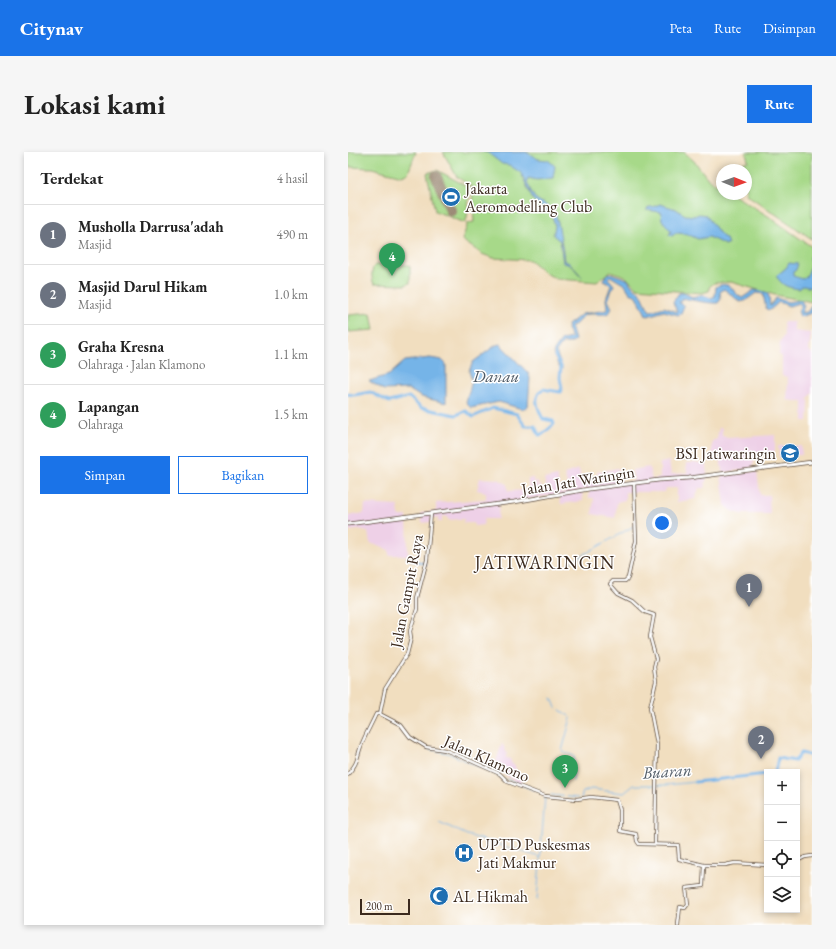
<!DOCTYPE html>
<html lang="id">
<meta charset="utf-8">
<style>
body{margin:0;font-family:"EB Garamond",serif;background:#f6f6f6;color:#222}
.controls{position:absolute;right:12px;bottom:12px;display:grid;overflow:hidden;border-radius:0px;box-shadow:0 2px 6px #0003}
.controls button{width:36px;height:36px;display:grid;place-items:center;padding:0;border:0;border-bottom:1px solid #e0e0e0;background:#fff;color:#222;font:20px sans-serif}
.compass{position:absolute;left:368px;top:12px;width:36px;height:36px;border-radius:50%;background:#fff;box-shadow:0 2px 6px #0003;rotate:91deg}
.scale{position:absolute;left:12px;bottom:10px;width:50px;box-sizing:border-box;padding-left:4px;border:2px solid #3b2a1e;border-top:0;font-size:11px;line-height:14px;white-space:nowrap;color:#3b2a1e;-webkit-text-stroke:3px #fff;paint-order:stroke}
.you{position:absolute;left:314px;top:371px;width:14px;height:14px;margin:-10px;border:3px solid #fff;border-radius:50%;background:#1a73e8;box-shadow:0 0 0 6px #1a73e833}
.badge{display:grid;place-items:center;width:26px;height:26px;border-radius:50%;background:#1a73e8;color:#fff;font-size:13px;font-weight:700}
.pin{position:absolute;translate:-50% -33px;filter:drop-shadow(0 1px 2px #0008)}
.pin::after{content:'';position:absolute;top:21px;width:14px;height:12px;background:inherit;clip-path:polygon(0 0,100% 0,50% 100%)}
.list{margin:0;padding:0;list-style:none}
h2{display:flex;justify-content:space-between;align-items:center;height:52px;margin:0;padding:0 16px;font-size:17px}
h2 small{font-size:13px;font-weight:400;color:#767676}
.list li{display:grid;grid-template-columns:26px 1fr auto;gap:12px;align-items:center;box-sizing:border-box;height:60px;padding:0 16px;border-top:1px solid #e0e0e0}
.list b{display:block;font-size:15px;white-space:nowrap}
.list p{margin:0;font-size:13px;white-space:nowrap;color:#767676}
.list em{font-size:13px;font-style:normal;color:#767676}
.actions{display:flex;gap:8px;padding:12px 16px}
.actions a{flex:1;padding:9px 0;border:1px solid #1a73e8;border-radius:0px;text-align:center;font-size:14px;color:#1a73e8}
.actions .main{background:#1a73e8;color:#fff}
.icon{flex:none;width:22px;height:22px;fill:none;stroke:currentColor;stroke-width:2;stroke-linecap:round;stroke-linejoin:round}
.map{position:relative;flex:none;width:464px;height:773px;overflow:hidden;border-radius:0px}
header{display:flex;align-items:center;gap:24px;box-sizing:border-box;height:56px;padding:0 20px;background:#1a73e8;color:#fff}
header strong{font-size:19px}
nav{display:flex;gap:22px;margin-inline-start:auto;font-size:14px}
.intro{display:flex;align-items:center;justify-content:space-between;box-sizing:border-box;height:96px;padding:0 24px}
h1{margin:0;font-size:28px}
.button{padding:10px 18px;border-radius:0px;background:#1a73e8;color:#fff;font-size:14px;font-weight:700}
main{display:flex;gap:24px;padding:0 24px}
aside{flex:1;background:#fff;border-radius:0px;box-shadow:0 2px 6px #0003}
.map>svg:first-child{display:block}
.built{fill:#eed0e7}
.green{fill:#a7d989;stroke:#718254}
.water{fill:#75b4e8;stroke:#586f83}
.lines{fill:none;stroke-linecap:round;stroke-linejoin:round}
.stream{stroke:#75b4e8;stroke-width:1}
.canal{stroke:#75b4e8;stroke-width:2}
.river{stroke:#75b4e8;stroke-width:3}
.taxiway{stroke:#96846e;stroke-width:4.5}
.runway{stroke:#96846e;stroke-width:11}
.secondary-casing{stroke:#564536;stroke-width:4}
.primary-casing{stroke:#564536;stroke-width:4.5}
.secondary{stroke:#fff;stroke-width:2.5}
.primary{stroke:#fff;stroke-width:3}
.labels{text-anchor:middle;stroke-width:3;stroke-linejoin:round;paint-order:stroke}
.poi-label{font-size:16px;fill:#3b2a1e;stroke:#fff;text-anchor:start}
.street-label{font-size:16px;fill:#3b2a1e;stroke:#fff}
.water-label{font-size:17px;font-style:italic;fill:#4f5a65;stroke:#fff}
.quarter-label{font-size:18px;letter-spacing:1px;fill:#3b2a1e;stroke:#fff}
</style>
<header>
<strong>Citynav</strong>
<nav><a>Peta</a><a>Rute</a><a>Disimpan</a></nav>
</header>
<div class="intro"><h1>Lokasi kami</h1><a class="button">Rute</a></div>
<main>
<aside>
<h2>Terdekat<small>4 hasil</small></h2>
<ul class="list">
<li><span class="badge" style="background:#6b7280">1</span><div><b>Musholla Darrusa'adah</b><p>Masjid</p></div><em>490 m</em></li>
<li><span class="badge" style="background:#6b7280">2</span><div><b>Masjid Darul Hikam</b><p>Masjid</p></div><em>1.0 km</em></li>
<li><span class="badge" style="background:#2e9e5b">3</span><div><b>Graha Kresna</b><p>Olahraga · Jalan Klamono</p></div><em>1.1 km</em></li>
<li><span class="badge" style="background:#2e9e5b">4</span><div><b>Lapangan</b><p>Olahraga</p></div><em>1.5 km</em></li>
</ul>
<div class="actions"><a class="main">Simpan</a><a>Bagikan</a></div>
</aside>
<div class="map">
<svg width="464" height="773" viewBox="0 0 464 773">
<rect width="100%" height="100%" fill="#fff"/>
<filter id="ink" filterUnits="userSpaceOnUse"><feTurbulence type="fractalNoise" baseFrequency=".025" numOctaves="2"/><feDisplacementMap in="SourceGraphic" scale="8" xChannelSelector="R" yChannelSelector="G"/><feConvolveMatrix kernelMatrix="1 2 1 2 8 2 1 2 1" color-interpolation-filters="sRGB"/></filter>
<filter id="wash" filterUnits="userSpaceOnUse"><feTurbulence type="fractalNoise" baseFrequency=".012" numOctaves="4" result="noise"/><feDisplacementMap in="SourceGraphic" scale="16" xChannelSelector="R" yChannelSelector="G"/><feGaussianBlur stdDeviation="0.9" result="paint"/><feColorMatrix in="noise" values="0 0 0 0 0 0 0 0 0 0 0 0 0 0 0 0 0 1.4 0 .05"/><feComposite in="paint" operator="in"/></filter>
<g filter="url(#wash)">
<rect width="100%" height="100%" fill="#f1debf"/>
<g class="built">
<path d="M435 170H446V179L463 181 461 198 464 202V241L460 247 461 249 460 269H455V250L439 248 440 225 434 224V204L431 203 432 191 436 183Z"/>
<path d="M371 276H374V284L380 286 427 283V300L411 301 406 308 405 316 374 321 372 302 364 301V289L369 287Z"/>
<path d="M430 294H453L454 303H441V311H438V304L431 305Z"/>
<path d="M321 309 323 322 339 321 338 311H358L359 325 356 336H351L347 347 329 350V336H317L316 340H277V348L269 350 267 366 244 362 246 346H241V337L234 338 235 349 213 352 211 342 151 352 150 367H136L135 373 126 374V371H115L116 367 100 368V365L94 364V370H90V366H83V370L74 371 73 361 88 359V351L138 347V340L129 338 132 326 150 327 159 332 160 339 180 338V327L185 326 186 330 190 329V334L193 333 194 340 199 338 196 327 209 324 213 341 221 339 216 322 231 317 233 327 250 328 249 320 270 316 274 331 286 329 284 318 301 315 304 328 312 326V311Z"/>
<path d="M409 319 412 343H421L422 362H393L384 359 377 353 373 324Z"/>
<path d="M17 352 50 354 51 364H59L60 403H41V398L22 391 20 380 10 378 0 379V364L16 361Z"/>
<path d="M154 591 159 602 157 605 162 607 164 612 167 613 169 623 174 628 172 632 146 616Z"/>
</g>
<g class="green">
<path d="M0 0H68L60 21 54 24 24 16 0 15Z"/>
<path d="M95 0H336L347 10 360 27 374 36V42H384L420 64 464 95V150L427 143 383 130 366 131 361 135V139L354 141 289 136 277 124 262 119 249 130 209 127 197 121 182 108 145 106 134 102 114 88 120 71 126 70 124 35 109 25Z"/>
<path d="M398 0H464V87L398 42V18H388L386 13 400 9Z"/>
<path d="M89 18 122 36 119 66 117 71 87 59 79 21Z"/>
<path d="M27 113H60L62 115V131L57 133 26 132C23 127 23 117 27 113Z"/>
<path d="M23 161 26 178 0 180V163Z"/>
</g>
<g class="water">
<path d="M135 0H178L190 7 200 8 207 14 205 26 189 28 180 26 179 30C181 34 185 45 188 47 194 51 203 55 207 62 210 65 216 104 216 109L222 111 234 125 223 113 215 111 212 89 205 83 207 74 204 63 185 48 173 21 161 13 154 12 140 1Z"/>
<path d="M312 52 328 57 337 63 346 64 351 62 358 63 373 83 378 87 380 92 377 93 361 85 350 87 339 82 328 81 324 84 321 83 323 79 314 68 313 60 298 58 301 55H305Z"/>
<path d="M464 103V136L455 134 451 137C438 135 435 134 428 124L438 116 441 111 450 112 448 118 445 120V124L455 127C461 123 464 112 462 105Z"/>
<path d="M262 121 279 127 285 135 293 141 301 158 303 159 316 155 329 160 325 150 331 141H336L344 145 354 143 363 146 367 144 368 135C382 127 385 141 394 146L406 138 418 140 421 144 422 154 428 146 440 150 453 148 456 154 453 161 459 160 464 153V161L452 165 450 159 453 153 451 151 441 154 431 150 422 158 418 157 415 142 408 141 397 149 392 150 376 137 372 140 373 147 370 151C364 152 342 148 335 146L331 151 336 154 333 161 330 163 316 159 300 164 298 163 289 144 282 141 277 133 262 124 260 126 266 133 260 148 264 156 262 160C255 165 246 160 237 163 231 166 230 173 223 174L227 188 224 191H215L208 200 214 216 213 220V214L211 215C204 198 202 204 214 188L224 186 219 177 220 173 234 162 259 158 258 147 263 133 256 129 258 123Z"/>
<path d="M152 192 180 221 182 226 180 255 174 257 151 250 123 256 118 251 124 229 121 219 125 210 148 193Z"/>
<path d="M82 206 94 208 98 212V251L73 245 60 237 36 238 21 229 41 223 57 209Z"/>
</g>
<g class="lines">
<g class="stream">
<path d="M221 411 286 374"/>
<path d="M204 546 208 556"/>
<path d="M212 558 221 564"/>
<path d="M223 566 214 599 226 604 225 629"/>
<path d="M80 597 100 601 152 624"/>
<path d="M158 627 186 638"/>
<path d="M203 643 230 646"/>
<path d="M233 646 235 640 243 637 276 641 286 633H318L347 630"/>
<path d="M91 670 119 683 192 705"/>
<path d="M189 748 197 645"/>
</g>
<path class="canal" d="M59 406 78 412"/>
<g class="river">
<path d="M0 242 6 243 22 240 41 250 61 245 73 256 108 263 118 259 125 265 145 256 169 262 177 274H187L191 283 195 282 206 272 205 269 195 267C190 257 184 244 195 237L212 240 214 236 212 226 213 214 207 204"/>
<path d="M427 620 430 606 447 609 453 601 464 604"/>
<path d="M347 630 419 622"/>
</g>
<path class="taxiway" d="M97 45 106 46"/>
<path class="runway" d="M88 24 103 59"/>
</g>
</g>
<g filter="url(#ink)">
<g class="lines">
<defs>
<g id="secondary">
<path d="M286 331 288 389 280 426 277 429H265L262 432 270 441 284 448 297 460 306 463 302 485 308 507 306 515 308 529 302 556 309 592 307 691"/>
<path d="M32 562 53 573 62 585 78 595 97 598 121 608 152 622 160 630 197 644 229 647 243 645 269 648 272 658V679L288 682 289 689 291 692 330 693 331 707 356 713H377L387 711 419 713"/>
<path d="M32 562 37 537 59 502 63 486 62 479 69 457V446L79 408 83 361"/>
<path d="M0 622C11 609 8 608 13 594 17 583 23 573 28 562H32"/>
<path d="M449 709 457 705 464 704"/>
<path d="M330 773 332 755 337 756 340 752 338 736 355 734 356 713"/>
</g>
<path id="primary" d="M0 372 166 350 241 337 311 328 341 326 464 310"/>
</defs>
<use href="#secondary" class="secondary-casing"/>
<use href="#primary" class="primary-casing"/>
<use href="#secondary" class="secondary"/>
<use href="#primary" class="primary"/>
</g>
</g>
<defs>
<symbol id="stadium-disc" viewBox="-11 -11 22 22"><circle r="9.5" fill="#1f6fb2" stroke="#fff"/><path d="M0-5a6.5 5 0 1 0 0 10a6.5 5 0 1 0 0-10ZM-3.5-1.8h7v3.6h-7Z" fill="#fff"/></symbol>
<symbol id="university-disc" viewBox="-11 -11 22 22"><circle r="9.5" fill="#1f6fb2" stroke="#fff"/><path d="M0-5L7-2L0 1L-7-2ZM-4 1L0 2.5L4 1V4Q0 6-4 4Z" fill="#fff"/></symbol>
<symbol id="hospital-disc" viewBox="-11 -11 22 22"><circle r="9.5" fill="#1f6fb2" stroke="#fff"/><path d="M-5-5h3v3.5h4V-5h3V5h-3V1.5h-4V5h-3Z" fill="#fff"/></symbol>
<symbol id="mosque-disc" viewBox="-11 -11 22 22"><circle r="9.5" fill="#1f6fb2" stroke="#fff"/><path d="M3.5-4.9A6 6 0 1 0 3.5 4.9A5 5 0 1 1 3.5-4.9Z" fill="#fff"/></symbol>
</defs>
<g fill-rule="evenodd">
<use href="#stadium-disc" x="92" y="34" width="22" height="22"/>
<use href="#university-disc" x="431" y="290" width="22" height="22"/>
<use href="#hospital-disc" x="105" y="690" width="22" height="22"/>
<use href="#mosque-disc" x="80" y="733" width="22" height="22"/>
</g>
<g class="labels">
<g class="poi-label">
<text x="117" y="42">Jakarta<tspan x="117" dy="18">Aeromodelling Club</tspan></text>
<text x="428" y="307" text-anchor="end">BSI Jatiwaringin</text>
<text x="130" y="698">UPTD Puskesmas<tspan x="130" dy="18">Jati Makmur</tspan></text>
<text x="105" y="750">AL Hikmah</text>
</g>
<g class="street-label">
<text transform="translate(230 328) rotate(-9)" y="6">Jalan Jati Waringin</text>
<text transform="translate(58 439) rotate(-79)" y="6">Jalan Gampit Raya</text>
<text transform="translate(139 606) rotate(24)" y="6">Jalan Klamono</text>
</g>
<g class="water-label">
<text x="148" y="230">Danau</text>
<text transform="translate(319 619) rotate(-4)" y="6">Buaran</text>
</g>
<g class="quarter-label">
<text x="197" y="417">JATIWARINGIN</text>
</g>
</g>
</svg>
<div class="controls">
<button>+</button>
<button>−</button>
<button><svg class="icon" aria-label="locate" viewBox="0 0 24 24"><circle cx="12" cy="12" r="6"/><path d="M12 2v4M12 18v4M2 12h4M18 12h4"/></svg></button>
<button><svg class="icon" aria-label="layers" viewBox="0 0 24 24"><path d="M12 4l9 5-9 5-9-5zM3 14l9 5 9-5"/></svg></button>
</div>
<svg class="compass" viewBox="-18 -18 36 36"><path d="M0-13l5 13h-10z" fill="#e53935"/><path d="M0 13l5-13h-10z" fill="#767676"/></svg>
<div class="scale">200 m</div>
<div class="you"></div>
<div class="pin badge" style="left:401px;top:455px;background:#6b7280">1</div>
<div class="pin badge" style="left:413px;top:607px;background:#6b7280">2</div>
<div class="pin badge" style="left:217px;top:636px;background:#2e9e5b">3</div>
<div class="pin badge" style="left:44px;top:124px;background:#2e9e5b">4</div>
</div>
</main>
